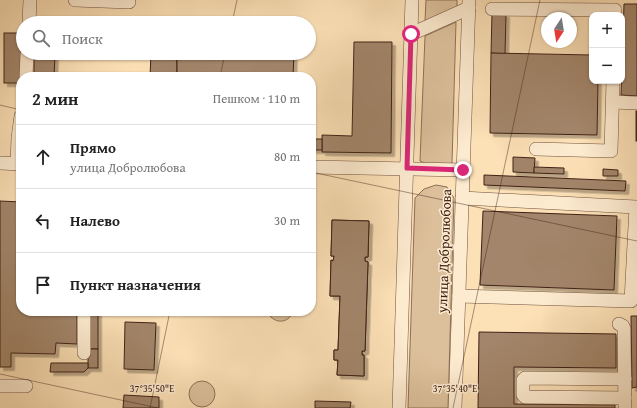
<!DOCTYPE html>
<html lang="ru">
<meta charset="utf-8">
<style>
body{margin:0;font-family:"Gentium Book Plus",serif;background:#f2f2f2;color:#222}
.controls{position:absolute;right:12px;top:12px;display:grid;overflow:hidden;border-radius:8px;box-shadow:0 1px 3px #0004}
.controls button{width:36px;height:36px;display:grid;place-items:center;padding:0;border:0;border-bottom:1px solid #e0e0e0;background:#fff;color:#222;font:20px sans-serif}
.compass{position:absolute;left:541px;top:12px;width:36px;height:36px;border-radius:50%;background:#fff;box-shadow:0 1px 3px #0004;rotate:192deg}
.stop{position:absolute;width:12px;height:12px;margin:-9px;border:3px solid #db2777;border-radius:50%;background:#fff}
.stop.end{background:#db2777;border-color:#fff;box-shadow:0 1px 4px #0008}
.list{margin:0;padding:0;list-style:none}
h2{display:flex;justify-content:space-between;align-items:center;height:52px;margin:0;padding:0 16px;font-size:17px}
h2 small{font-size:13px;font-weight:400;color:#767676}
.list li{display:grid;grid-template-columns:26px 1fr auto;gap:12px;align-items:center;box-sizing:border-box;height:64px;padding:0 16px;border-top:1px solid #e0e0e0}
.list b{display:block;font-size:15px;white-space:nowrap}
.list p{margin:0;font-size:13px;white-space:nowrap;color:#767676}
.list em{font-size:13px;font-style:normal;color:#767676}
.icon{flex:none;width:22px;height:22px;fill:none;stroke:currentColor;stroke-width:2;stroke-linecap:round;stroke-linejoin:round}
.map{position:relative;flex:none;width:637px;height:408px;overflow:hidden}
.search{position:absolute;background:#fff;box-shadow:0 1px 3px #0004;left:16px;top:16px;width:300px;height:44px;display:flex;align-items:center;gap:10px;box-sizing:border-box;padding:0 14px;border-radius:22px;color:#767676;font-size:15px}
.panel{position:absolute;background:#fff;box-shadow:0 1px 3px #0004;left:16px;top:72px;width:300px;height:244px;border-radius:16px}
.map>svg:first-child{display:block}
.green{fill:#dcc09b;stroke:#8e7159}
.building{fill:#a2856a;stroke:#402217;filter:url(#shadow)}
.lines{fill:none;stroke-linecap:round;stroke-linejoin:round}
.minor-casing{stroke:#6f523f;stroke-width:14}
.minor{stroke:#fdebd0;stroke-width:13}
.route{stroke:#db2777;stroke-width:5}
.ticks{fill:none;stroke:#402217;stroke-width:1;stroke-opacity:0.45}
.labels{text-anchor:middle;stroke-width:3;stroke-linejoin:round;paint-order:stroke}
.street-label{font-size:14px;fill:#402217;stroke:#fdebd0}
.ticks-label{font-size:10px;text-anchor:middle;fill:#402217;stroke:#fdebd0;stroke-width:3;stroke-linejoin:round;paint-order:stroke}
</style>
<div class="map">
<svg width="637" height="408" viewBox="0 0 637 408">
<defs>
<filter id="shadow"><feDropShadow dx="3.5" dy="3.5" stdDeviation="0" flood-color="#0004"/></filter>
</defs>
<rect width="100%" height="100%" fill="#fce0b6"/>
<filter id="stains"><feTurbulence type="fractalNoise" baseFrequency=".005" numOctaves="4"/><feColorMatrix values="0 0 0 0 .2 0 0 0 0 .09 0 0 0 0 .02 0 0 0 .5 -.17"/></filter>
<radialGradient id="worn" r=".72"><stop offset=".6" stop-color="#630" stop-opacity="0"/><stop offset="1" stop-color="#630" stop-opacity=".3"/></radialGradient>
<g class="green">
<path d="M426 0H457V7L425 21Z"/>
<path d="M456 22 452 163C441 166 431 166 420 161L425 36Z"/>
<path d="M436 185 447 187 454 198 448 408H408L415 198 424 189Z"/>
<path d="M267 311H293C289 325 272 324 267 311Z"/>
<circle cx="202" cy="394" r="13"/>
</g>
<g class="building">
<path d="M624 4H637V96L621 95Z"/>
<path d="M492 13 506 14 505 54 491 53Z"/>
<path d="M152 18 178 19V23H151Z"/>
<rect x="4" y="33" width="17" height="50"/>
<path d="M354 42H392L391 153 322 152V135L352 136Z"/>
<path d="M151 53H177V77H150Z"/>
<path d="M177 53H294L293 77H177Z"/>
<path d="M491 53 592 55V81H598L597 135 490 133Z"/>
<path d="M34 55 55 56 54 77H34Z"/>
<rect x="636" y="111" width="1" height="30"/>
<rect x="313" y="139" width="9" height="11"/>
<path d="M513 157 535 158 534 173 513 172Z"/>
<path d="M534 167 564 168V174L534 173Z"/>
<path d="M603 169 618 170V176H603Z"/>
<path d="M484 175 626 181 625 191 484 185Z"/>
<path d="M0 201 21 202V311H77V344L56 343 55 354 11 353V367H0Z"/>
<path d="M483 211 617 216 614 290 480 285Z"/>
<path d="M332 220 369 221 368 257H365V261L368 262V263L365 351H362V355H364V376L337 375 338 360H334V350H338L340 296H330L331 260 333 261 334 256H331Z"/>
<path d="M332 220 369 221 368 257H365V261L368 262V263L365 351H362V355H364V376L337 375 338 360H334V350H338L340 296H330L331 260 333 261 334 256H331Z"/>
<rect x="88" y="311" width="10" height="38"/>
<path d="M631 316H637V387L632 388Z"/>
<path d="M125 322 156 323 154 370 124 369Z"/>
<path d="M479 332 616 334V368L514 367V404L615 405V408H478Z"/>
<rect x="88" y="349" width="10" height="19"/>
<path d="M51 363H88V368L84 372H50Z"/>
<path d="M124 395 159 397V408H123Z"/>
<path d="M315 401 351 402 350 408H315Z"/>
</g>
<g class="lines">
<defs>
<g id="minor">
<path d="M75 0 129 2"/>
<path d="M492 9 615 10"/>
<path d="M29 23 30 0"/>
<path d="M411 34 469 8"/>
<path d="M26 77 27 53"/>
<path d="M613 102 637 103"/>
<path d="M536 149 611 151 613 81"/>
<path d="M0 163 21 164"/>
<path d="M17 164 18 138 21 116"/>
<path d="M311 167 463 170"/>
<path d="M459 296 631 301 636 207 462 198"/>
<path d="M84 311V353"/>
<path d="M619 324 623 326 624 329 625 408"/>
<path d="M625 379 525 378 523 380V395L525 397 625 398"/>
<path d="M0 386H26"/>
<path d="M399 408 412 0"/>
<path d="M455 408 469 0"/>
</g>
</defs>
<use href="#minor" class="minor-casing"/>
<use href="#minor" class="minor"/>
</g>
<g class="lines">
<path class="route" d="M411 34 407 168 463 170"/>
</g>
<path class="ticks" d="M232 23 237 0M220 77 225 53M0 105 21 110M311 172 637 241M0 374 158 408M150 408 170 311M453 408 540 0"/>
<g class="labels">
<g class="street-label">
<text transform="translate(444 251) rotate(-88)" y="5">улица Добролюбова</text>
</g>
</g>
<g class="ticks-label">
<text x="152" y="392">37°35'50"E</text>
<text x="455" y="392">37°35'40"E</text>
</g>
<rect width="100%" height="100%" filter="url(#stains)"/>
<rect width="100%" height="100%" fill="url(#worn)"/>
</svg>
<div class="controls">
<button>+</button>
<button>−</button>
</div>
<svg class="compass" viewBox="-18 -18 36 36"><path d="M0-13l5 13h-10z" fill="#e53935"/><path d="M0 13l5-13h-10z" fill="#767676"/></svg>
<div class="stop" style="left:411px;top:34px"></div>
<div class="stop end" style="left:463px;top:170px"></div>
<div class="search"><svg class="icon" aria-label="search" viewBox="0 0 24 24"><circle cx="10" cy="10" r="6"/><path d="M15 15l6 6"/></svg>Поиск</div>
<section class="panel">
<h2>2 мин<small>Пешком · 110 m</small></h2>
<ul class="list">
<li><svg class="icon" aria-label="ahead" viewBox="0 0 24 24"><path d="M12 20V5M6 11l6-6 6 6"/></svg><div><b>Прямо</b><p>улица Добролюбова</p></div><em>80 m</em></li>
<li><svg class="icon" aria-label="left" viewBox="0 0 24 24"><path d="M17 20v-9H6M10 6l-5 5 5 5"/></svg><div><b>Налево</b></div><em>30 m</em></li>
<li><svg class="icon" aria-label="arrive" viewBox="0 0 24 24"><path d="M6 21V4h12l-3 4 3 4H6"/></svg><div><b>Пункт назначения</b></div></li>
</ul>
</section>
</div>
